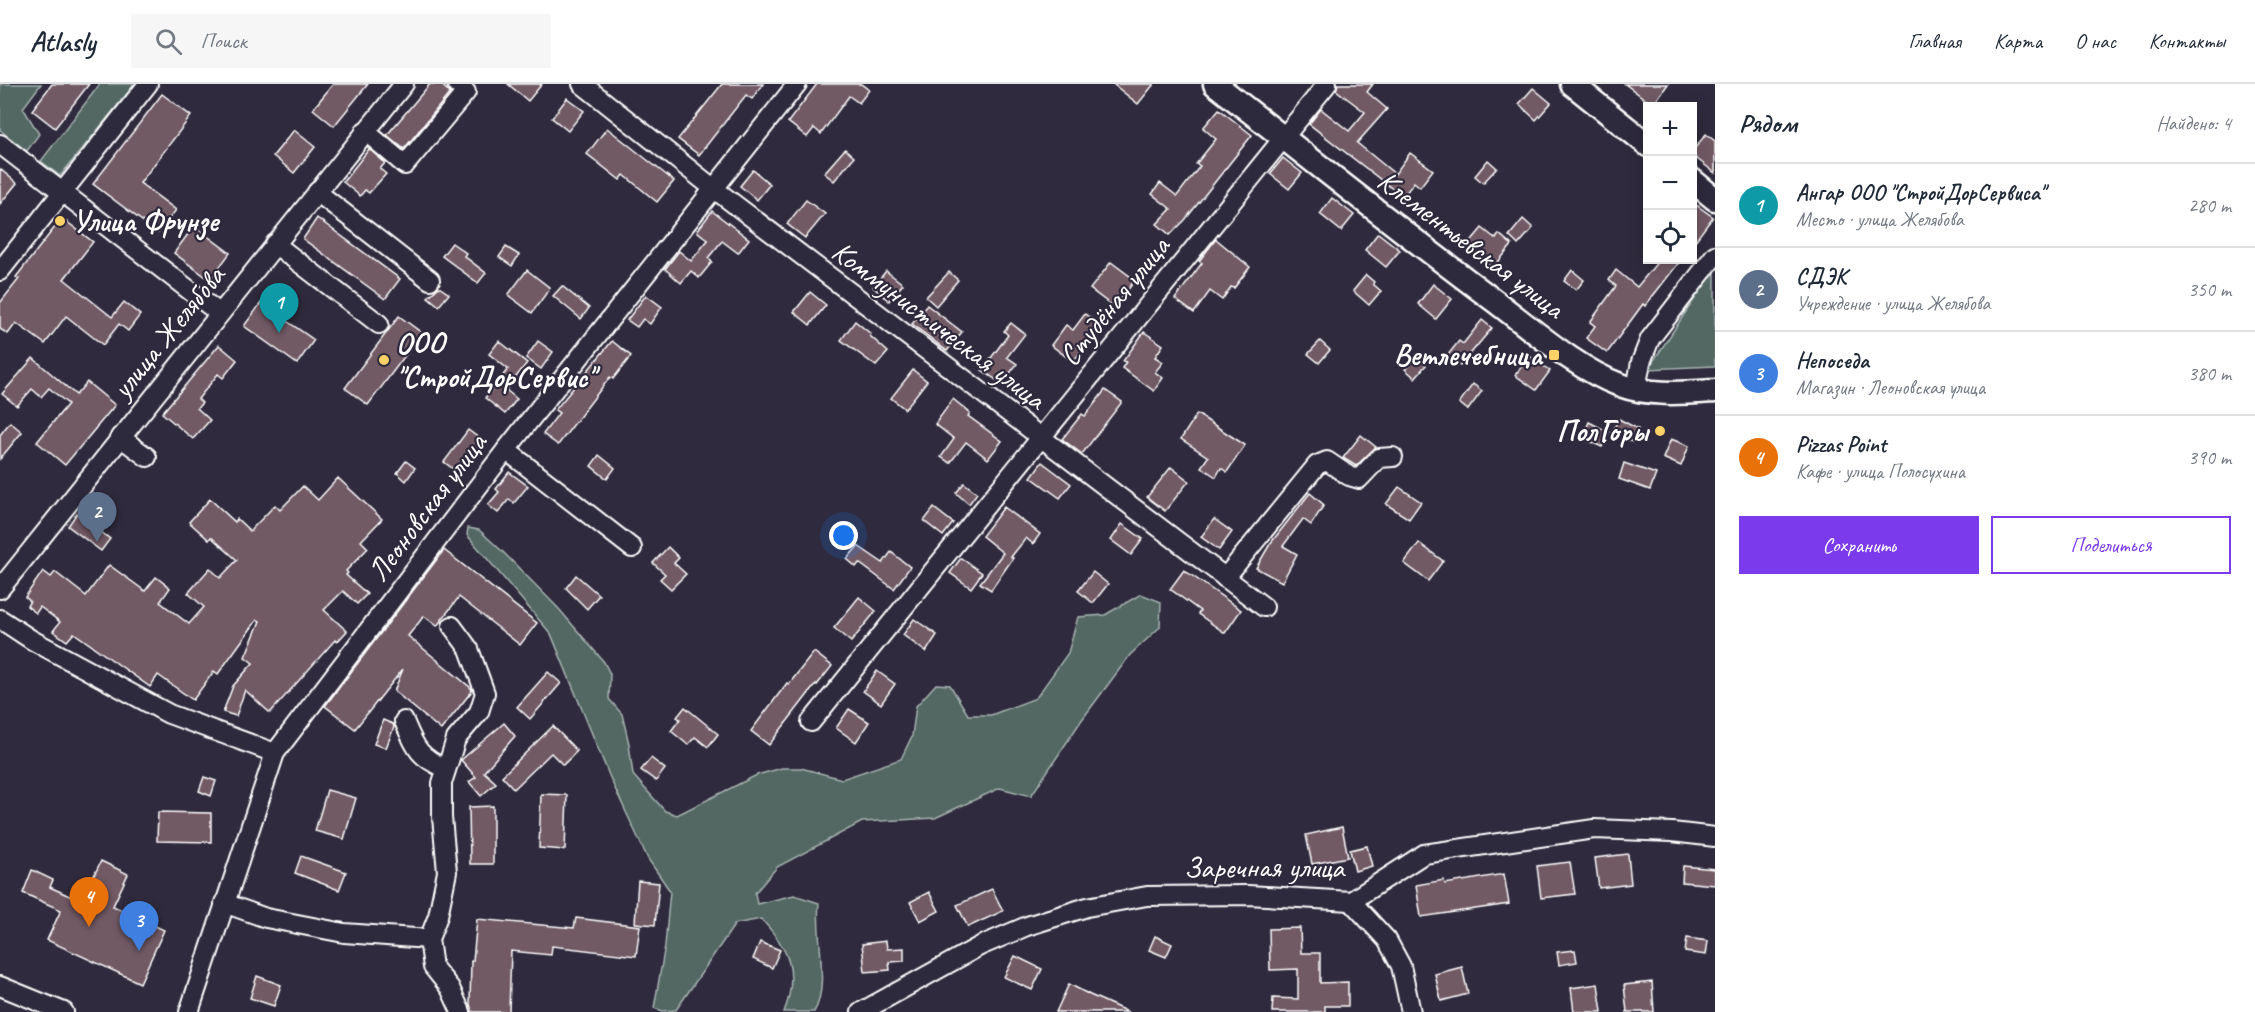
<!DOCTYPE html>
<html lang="ru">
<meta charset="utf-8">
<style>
body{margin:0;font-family:Caveat,sans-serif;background:#f6f6f7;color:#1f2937}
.controls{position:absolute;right:18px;top:18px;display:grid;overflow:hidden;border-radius:0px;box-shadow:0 3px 15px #0003}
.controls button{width:54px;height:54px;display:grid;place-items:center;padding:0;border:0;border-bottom:2px solid #e0e1e3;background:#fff;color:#1f2937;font:30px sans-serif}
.you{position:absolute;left:844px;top:452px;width:21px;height:21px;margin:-15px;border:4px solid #fff;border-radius:50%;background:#1a73e8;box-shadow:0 0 0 9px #1a73e833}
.badge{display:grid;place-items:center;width:39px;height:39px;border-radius:50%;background:#7c3aed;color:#fff;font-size:20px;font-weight:700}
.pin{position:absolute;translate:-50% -50px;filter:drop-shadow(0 2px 3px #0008)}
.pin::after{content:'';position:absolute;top:32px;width:21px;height:18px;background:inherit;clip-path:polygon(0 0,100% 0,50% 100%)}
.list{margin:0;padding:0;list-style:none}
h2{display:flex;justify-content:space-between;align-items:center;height:78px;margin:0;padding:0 24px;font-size:26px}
h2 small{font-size:20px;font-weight:400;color:#747a83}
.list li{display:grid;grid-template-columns:39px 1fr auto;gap:18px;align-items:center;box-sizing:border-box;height:84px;padding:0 24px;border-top:2px solid #e0e1e3}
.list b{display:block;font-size:22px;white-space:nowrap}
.list p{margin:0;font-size:20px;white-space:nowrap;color:#747a83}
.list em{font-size:20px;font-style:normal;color:#747a83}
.actions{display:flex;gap:12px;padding:18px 24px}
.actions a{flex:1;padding:14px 0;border:2px solid #7c3aed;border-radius:0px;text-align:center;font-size:21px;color:#7c3aed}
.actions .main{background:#7c3aed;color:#fff}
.icon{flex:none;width:33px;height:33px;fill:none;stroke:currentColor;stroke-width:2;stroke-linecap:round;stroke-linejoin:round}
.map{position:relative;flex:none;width:1715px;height:928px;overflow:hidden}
header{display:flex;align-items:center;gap:36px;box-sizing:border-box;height:84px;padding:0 30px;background:#fff;border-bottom:2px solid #e0e1e3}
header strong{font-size:28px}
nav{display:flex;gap:33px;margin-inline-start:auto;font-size:21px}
.search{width:420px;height:54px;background:#f6f6f7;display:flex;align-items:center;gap:15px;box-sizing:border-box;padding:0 21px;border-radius:0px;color:#747a83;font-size:22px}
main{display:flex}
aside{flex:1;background:#fff}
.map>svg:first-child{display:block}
.green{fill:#526864;stroke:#a8b4b2;stroke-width:1.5}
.building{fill:#725a65;stroke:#fff;stroke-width:1.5}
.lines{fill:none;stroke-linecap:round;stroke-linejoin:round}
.minor-casing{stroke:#fff;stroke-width:22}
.major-casing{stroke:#fff;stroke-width:27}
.minor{stroke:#2f2a3d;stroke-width:18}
.major{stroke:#2f2a3d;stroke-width:22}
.poi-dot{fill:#ffd166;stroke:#2f2a3d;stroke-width:2}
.labels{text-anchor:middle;stroke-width:4.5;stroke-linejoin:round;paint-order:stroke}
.poi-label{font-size:30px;font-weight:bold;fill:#fff;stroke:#2f2a3d;text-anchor:start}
.street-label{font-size:30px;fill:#fff;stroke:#2f2a3d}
</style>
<header>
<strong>Atlasly</strong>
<div class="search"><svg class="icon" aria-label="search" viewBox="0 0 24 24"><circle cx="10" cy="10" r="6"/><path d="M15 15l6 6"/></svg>Поиск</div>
<nav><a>Главная</a><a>Карта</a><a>О нас</a><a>Контакты</a></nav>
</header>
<main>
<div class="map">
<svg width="1715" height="928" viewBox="0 0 1715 928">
<rect width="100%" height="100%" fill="#2f2a3d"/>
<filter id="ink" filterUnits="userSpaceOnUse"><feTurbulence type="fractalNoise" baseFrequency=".0167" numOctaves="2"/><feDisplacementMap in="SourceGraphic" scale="12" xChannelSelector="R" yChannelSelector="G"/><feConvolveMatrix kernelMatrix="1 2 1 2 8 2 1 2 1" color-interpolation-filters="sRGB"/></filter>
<g filter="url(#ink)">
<g class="green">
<path d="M0 0H41L23 24 39 50 27 67 0 46Z"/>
<path d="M100 0H135L60 92 41 77Z"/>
<path d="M1715 184V282L1648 285Z"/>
<path d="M468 444 479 446 504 469 559 525 604 578 610 590 609 615 622 630 629 660 633 691 665 727 677 731 757 691 782 684H801L842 695 901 675 912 652 916 622 936 600 950 601 968 631H991L1036 614 1068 569 1078 533 1105 531 1141 510 1161 518 1160 543 1130 571 1081 637 1031 712 1000 704 935 734 862 738 777 783 755 809 757 820 794 811 819 819C815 849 830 902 814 928H784C799 889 789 864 761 835L735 840 676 926 663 927 654 924 665 862 670 807 648 775 611 696 551 550 467 451Z"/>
</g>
<g class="building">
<path d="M52 0H89L55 44 32 26Z"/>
<path d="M333 0H368L334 42 313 25Z"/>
<path d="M430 0H441L450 9 404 65 387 51Z"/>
<path d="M508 0H542L528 17Z"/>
<path d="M722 0H763L752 15 746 11 699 71 678 55Z"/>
<path d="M817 0H861L869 6 859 19 849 12 821 50 814 44 807 53 788 38Z"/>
<path d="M1113 0H1154L1138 20Z"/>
<path d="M1338 0H1373L1367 8 1387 25 1357 59 1395 90 1410 69 1433 86 1420 103 1414 98 1403 113 1309 40 1321 25 1349 47 1365 28 1336 6Z"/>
<path d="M1625 0H1668L1653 21Z"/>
<path d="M1533 4 1551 19 1536 36 1519 20Z"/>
<path d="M162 10 191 32 140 99 176 126 158 149 93 100Z"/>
<path d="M567 14 584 27 568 47 552 34Z"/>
<path d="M1219 25 1252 51 1185 136 1170 151 1157 140 1171 125 1152 110 1160 99 1177 112 1200 82 1196 80 1216 55 1203 44Z"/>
<path d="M607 44 674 97 657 118 624 91 620 96 587 70Z"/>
<path d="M294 46 315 63 294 89 273 72Z"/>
<path d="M1706 50 1715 57V89L1692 71V68Z"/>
<path d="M369 65 385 79 380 85 386 90 369 109 365 106 360 112 343 98Z"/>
<path d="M845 65 854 73 834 97 824 89Z"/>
<path d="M1283 74 1302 89 1289 105 1270 90Z"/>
<path d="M1488 76 1497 84 1483 99 1475 92Z"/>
<path d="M0 85 17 99 0 120Z"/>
<path d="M753 86 770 100 757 116 740 102Z"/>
<path d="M1332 114 1354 131 1341 147 1320 130Z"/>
<path d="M806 116 825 130 805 154 787 140Z"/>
<path d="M1692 118 1713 133 1692 161Z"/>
<path d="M712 127 749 155 738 169 722 157 708 174 712 178 699 194 691 187 681 199 665 185 679 167 691 177 708 156 697 147Z"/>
<path d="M62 134 93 158 64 195 112 233 124 218 140 231 128 247 119 240 103 261 66 232 45 260 16 239 8 250 0 245V219L19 195 16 193Z"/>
<path d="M317 134 400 195 385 215 303 155Z"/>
<path d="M1523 135 1533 144 1518 161 1509 152Z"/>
<path d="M194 142 230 169 210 196 174 169Z"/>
<path d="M1482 144 1496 155 1499 150 1512 161 1493 184 1467 162Z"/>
<path d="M1378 149 1400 166 1386 183 1365 166Z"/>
<path d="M1216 155 1250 183 1234 204 1231 203 1222 216 1210 207 1194 229 1175 215 1202 179 1199 177Z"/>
<path d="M452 159 466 169 464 172 486 189 478 199 442 172Z"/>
<path d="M506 163 519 171 512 182 499 173Z"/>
<path d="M1659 176H1681L1645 222 1643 220 1607 269 1586 254 1595 242 1590 238 1616 202 1609 196 1616 186 1637 203Z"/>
<path d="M1111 178 1135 196 1115 224 1090 205Z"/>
<path d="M527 186 550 204 532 229 508 211Z"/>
<path d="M1572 186 1584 196 1576 206 1564 197Z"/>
<path d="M886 187 903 200 889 217 873 203Z"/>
<path d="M949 188 958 196 936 222 926 213Z"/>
<path d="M1366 191 1374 198 1373 200 1381 207 1369 221 1353 207Z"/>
<path d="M1433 200 1452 215 1436 235 1418 220Z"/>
<path d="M562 202 589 224 581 235 553 212Z"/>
<path d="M439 203 449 210 439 222 428 213Z"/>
<path d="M810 208 826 221 810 241 794 228Z"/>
<path d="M646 211 662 223 650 240 643 235 637 243 627 236Z"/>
<path d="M261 219 314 256 297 280 244 242Z"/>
<path d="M927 221 962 248 947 267 912 240Z"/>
<path d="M1085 230 1101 242 1073 278 1051 261 1066 241 1073 246Z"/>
<path d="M399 232 422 249 368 321 345 304Z"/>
<path d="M1482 236 1492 244 1460 282 1447 272 1459 257 1463 260Z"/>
<path d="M855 237 871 250 870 252 888 268 876 282 841 256Z"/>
<path d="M1011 239 1025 250 1007 273 1017 280 1002 300 982 286 1008 251 1004 247Z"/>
<path d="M1144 248 1163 261 1155 273 1163 278 1155 288 1163 294 1154 307 1122 284 1126 278 1123 277Z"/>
<path d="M499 257 527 279 506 306 517 315 505 330 485 314 508 285 489 270Z"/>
<path d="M538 257 553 268 541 285 526 274Z"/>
<path d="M612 257 631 272 613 295 610 293 558 361 543 350 559 329 555 326Z"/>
<path d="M1320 257 1330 266 1319 279 1308 270Z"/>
<path d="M219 261 237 276 223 294 218 290 198 315 202 319 197 324 210 336 193 355 162 329Z"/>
<path d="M1530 272 1550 287 1536 306 1515 291Z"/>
<path d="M1417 273 1426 281 1415 294 1405 285Z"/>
<path d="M33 274 76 311 87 298 115 321 65 381 37 358 68 320 49 304 41 313 32 305 17 322 2 310Z"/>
<path d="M913 286 927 297 905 325 891 314Z"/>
<path d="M1473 300 1482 307 1468 326 1459 319Z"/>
<path d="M1105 306 1122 318 1082 370 1062 355 1082 330 1085 332Z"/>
<path d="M953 315 970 329 968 332 1002 357 988 375 966 358 950 379 941 373 954 355 935 340Z"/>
<path d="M1197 330 1245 361 1227 388 1221 384 1216 393 1201 383 1208 373 1181 355Z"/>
<path d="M1619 335 1638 345 1632 358 1612 348Z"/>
<path d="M10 338 22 348 0 375V351Z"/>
<path d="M1589 338 1609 348 1602 363 1582 354Z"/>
<path d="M468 346 483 357 460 390 444 378Z"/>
<path d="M1361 351 1376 363 1356 382 1343 374Z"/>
<path d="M1671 355 1689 362 1681 382 1663 374Z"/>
<path d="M599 371 615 384 607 395 591 382Z"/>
<path d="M406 377 415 384 406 397 397 389Z"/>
<path d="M1042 378 1071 400 1060 414 1031 393Z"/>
<path d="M1624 379 1656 390 1650 406 1619 395Z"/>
<path d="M1171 383 1189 397 1165 427 1147 413Z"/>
<path d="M509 388 528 402 514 419 509 415 498 429 488 421 499 408 496 405Z"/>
<path d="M338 394 382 435 361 457 368 464 346 487 348 489 346 491 367 510 357 520 343 507 324 526 347 547 337 558 335 556 270 629 245 606 236 632 223 628 233 602 253 579 245 573 260 537 257 536 218 590 214 587 193 616 158 591 150 603 74 549 67 557 53 547 60 538 40 523 36 529 27 522 30 517 25 513 43 487 51 493 55 488 86 512 109 481 145 507 156 493 170 504 160 518 189 540 204 523 188 509 210 484 220 494 237 476 211 453 209 456 189 438 210 415 235 438 237 435 250 447 275 421 280 426 303 402 318 416Z"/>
<path d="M964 399 977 409 969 420 956 409Z"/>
<path d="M1399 403 1421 418 1409 435 1386 420Z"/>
<path d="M1310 409 1324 421 1311 441 1303 435 1283 462 1297 470 1282 498 1256 484 1270 460Z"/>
<path d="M1004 423 1040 450 1033 460 1026 454 1011 473 1013 474 991 506 980 499 1003 469 982 452Z"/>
<path d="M934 424 953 439 943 452 924 437Z"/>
<path d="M77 429 110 455 101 467 68 442Z"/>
<path d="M1214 435 1232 448 1219 466 1201 453Z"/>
<path d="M1122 440 1143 455 1131 471 1111 456Z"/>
<path d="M1419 459 1443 477 1428 497 1404 479Z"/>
<path d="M858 462 883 479 891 468 910 483 894 505 859 479 856 483 847 475Z"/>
<path d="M668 463 679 474 674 479 686 490 671 505 660 495 665 490 653 479Z"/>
<path d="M444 466 537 539 520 561 459 513 437 542 424 532 408 552 471 604 472 607 441 646 394 607 403 585 355 645 325 622Z"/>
<path d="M961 474 982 489 971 504 950 489Z"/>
<path d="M1184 486 1241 526 1225 549 1198 530 1200 527 1170 505Z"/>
<path d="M1093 488 1108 500 1093 519 1078 507Z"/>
<path d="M576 491 599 511 587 525 566 504Z"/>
<path d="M859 513 876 527 851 558 834 544Z"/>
<path d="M914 535 937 551 926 568 903 551Z"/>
<path d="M814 568 832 582 817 601 816 600 769 661 751 647 787 599 789 600Z"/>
<path d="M877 587 895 600 881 620 863 607Z"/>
<path d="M548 588 561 599 530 635 517 623Z"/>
<path d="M685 623 718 650 708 663 695 653 688 661 671 647 680 635 677 633Z"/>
<path d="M849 625 869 638 856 658 836 644Z"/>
<path d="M383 636 393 640 394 643 386 664 374 660Z"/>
<path d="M504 639 515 652 484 688 496 699 481 712 469 698 476 693 461 676Z"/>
<path d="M553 642 577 667 563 681 551 669 514 705 502 692Z"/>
<path d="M651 674 665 685 656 697 641 686Z"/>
<path d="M204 693 216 697 211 712 199 707Z"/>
<path d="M327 706 356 714 344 755 315 747Z"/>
<path d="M541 710 567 711 565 766 539 764Z"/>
<path d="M493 722V780H470L469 723Z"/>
<path d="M158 728 211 729V758L157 757Z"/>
<path d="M1342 743 1348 773 1312 780 1306 751Z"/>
<path d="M1367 762 1372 782 1355 787 1350 766Z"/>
<path d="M1628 770 1631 800 1599 804 1595 774Z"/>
<path d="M301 772 346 788 339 806 295 789Z"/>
<path d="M101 777 128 790 113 822 164 846 140 899 47 856 61 826 23 809 32 786 53 796 50 803 76 815 80 807 85 810Z"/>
<path d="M1570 778 1575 810 1541 814 1537 782Z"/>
<path d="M1683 782 1715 785V801L1682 798Z"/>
<path d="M1504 790 1509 820 1421 833 1416 801 1444 796 1445 800Z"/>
<path d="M638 797 659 799 655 841 635 839Z"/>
<path d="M992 805 1003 827 968 843 957 821Z"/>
<path d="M929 808 939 827 920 837 910 818Z"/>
<path d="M576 834 640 842 636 872 552 862 551 871 511 867 509 928H472L470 920 471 877H473L477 835 574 844Z"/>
<path d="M1300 844 1301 869H1320V899L1348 898V922H1325V928H1272L1273 914 1298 915V885L1270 886 1269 845Z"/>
<path d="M1155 852 1172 860 1166 873 1149 866Z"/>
<path d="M1687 854 1708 857 1706 871 1685 868Z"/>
<path d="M886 857 887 865 904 864V877L889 878 890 886 865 888 862 860Z"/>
<path d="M760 858 780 866 772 884 753 875Z"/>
<path d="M1575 866 1577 878 1559 881 1557 868Z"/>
<path d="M1015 872 1042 885 1032 906 1004 893Z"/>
<path d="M1462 883 1468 910 1441 917 1435 890Z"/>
<path d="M257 892 281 901 274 922 250 914Z"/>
<path d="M1652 898 1654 928H1627L1624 901Z"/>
<path d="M1069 900 1090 911 1128 928H1056Z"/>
<path d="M1598 900 1602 928H1574L1571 904Z"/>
</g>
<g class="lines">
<defs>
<g id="minor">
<path d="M582 0 713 104 1264 523"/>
<path d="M365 47 405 81 466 8 457 0"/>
<path d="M0 60 219 229"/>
<path d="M317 108 430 196"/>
<path d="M275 160 379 240"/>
<path d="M0 187 148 0"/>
<path d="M1636 305 1641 278 1650 255 1715 171"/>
<path d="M120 353 147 373"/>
<path d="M506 366 632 464"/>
<path d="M1225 494 1317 381 1327 377 1349 392 1359 395 1379 374 1393 373"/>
<path d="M0 505 404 0"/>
<path d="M0 535 32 556 169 630 275 669"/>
<path d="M452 542 469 565 485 609 479 628 456 655 442 699V733L447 788 438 832 429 855 433 883 450 904 461 928"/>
<path d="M404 637C415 663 418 673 446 685"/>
<path d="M811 638 1327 0"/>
<path d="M1351 817 1387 856 1401 882 1411 928"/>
<path d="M224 819 266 834 344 849 429 855"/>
<path d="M0 902 64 928"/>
<path d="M189 928 275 669 506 366 797 0"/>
<path d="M861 928 980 862 1027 842 1087 823 1147 812 1248 811 1351 817 1424 770 1594 745 1672 748 1715 753"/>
</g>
<g id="major">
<path d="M1215 0C1307 72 1398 145 1492 215 1531 244 1575 284 1620 301 1650 312 1684 309 1715 307"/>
<path d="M1572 0 1648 61"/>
<path d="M1692 96 1715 115"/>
</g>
</defs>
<use href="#minor" class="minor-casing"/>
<use href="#major" class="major-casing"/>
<use href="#minor" class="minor"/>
<use href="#major" class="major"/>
</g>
</g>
<g class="poi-dot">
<circle cx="60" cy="137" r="6"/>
<rect x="1548" y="265" width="12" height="12" rx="3"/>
<circle cx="384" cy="276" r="6"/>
<circle cx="1660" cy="347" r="6"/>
</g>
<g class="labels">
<g class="poi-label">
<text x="72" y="147">Улица Фрунзе</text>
<text x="396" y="269">ООО<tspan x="396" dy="34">"СтройДорСервис"</tspan></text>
<text x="1542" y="281" text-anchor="end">Ветлечебница</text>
<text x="1648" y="357" text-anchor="end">ПолГоры</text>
</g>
<g class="street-label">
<text transform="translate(1471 160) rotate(37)" y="10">Клементьевская улица</text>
<text transform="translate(1114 217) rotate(-51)" y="10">Студёная улица</text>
<text transform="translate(939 241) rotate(37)" y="10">Коммунистическая улица</text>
<text transform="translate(168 248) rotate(-51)" y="10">улица Желябова</text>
<text transform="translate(427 423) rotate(-53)" y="10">Леоновская улица</text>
<text x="1264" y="793">Заречная улица</text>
</g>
</g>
</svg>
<div class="controls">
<button>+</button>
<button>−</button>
<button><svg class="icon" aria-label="locate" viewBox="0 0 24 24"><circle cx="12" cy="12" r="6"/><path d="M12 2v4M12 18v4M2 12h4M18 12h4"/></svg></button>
</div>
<div class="you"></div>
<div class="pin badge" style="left:279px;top:249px;background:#0f9aa8">1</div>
<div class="pin badge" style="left:97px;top:458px;background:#5c6f8a">2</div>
<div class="pin badge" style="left:139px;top:867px;background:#3f7fe0">3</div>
<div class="pin badge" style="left:89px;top:843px;background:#e8710a">4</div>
</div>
<aside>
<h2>Рядом<small>Найдено: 4</small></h2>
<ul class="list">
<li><span class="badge" style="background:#0f9aa8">1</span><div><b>Ангар ООО &quot;СтройДорСервиса&quot;</b><p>Место · улица Желябова</p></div><em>280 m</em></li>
<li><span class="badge" style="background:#5c6f8a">2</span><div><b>СДЭК</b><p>Учреждение · улица Желябова</p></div><em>350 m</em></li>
<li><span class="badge" style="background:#3f7fe0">3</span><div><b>Непоседа</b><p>Магазин · Леоновская улица</p></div><em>380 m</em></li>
<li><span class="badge" style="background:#e8710a">4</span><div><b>Pizzas Point</b><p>Кафе · улица Полосухина</p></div><em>390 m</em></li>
</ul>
<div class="actions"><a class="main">Сохранить</a><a>Поделиться</a></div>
</aside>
</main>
